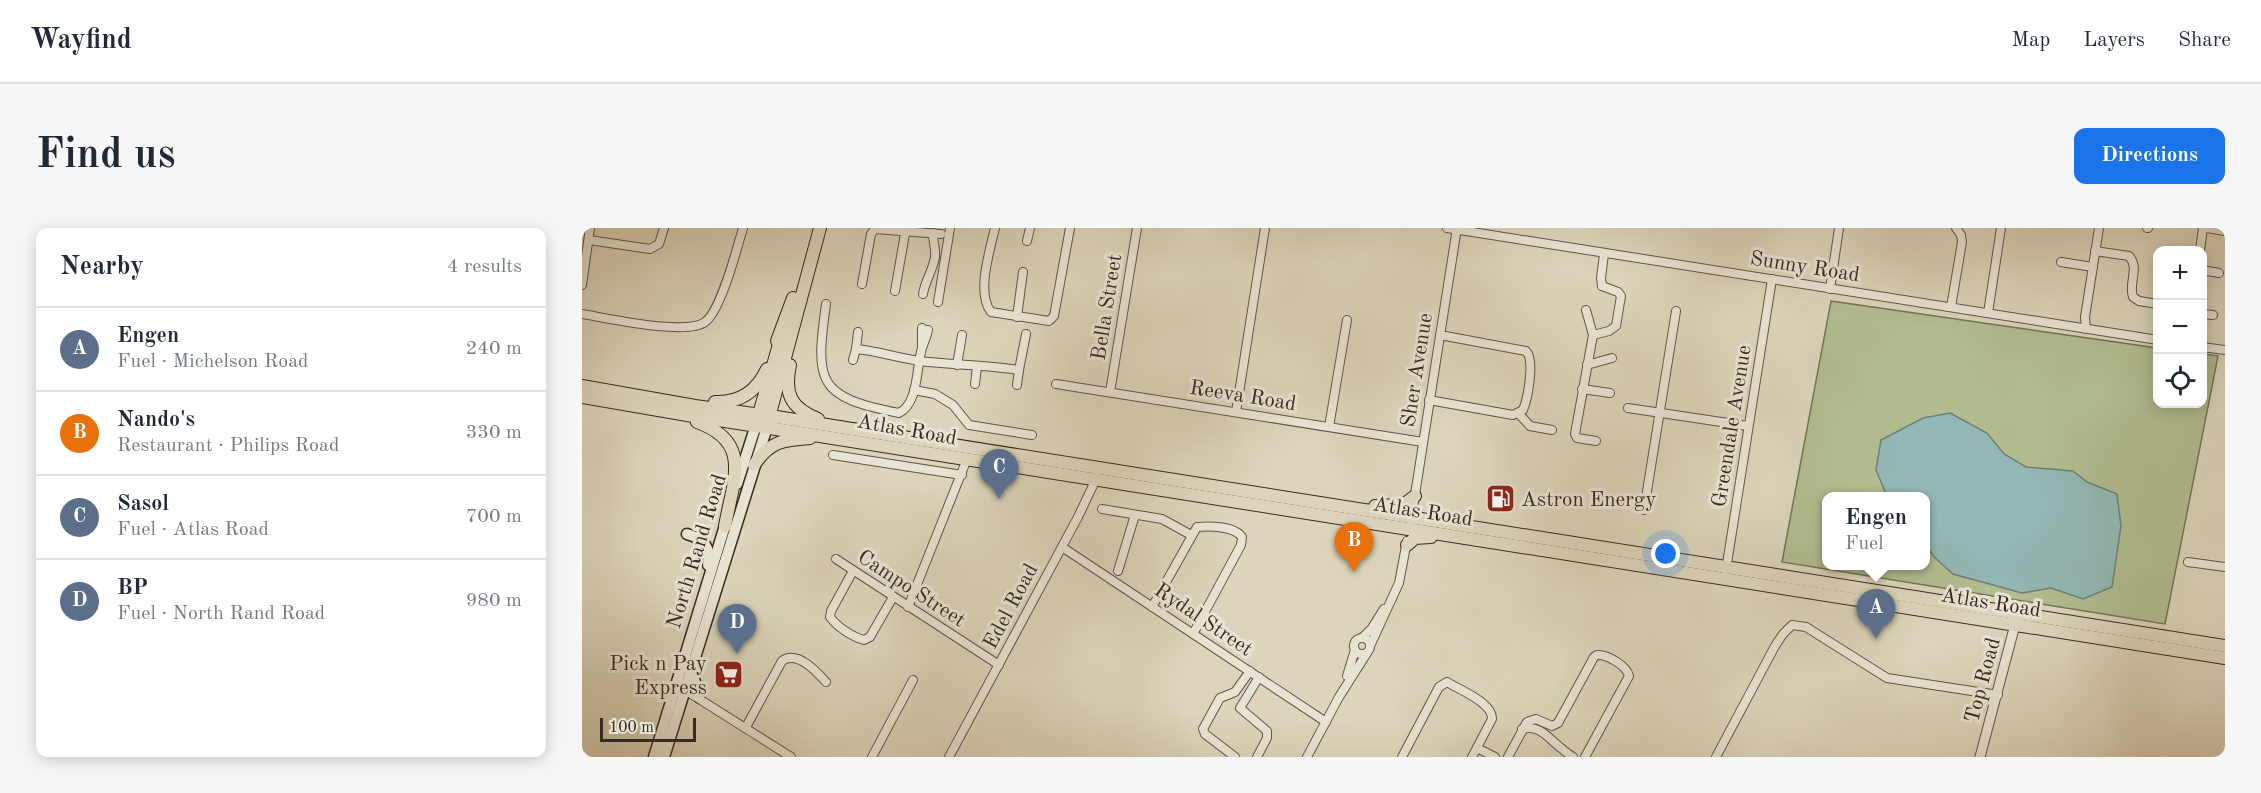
<!DOCTYPE html>
<meta charset="utf-8">
<style>
body{margin:0;font-family:"Old Standard TT",serif;background:#f6f6f7;color:#1f2937}
.controls{position:absolute;right:18px;top:18px;display:grid;overflow:hidden;border-radius:12px;box-shadow:0 3px 15px #0003}
.controls button{width:54px;height:54px;display:grid;place-items:center;padding:0;border:0;border-bottom:2px solid #e0e1e3;background:#fff;color:#1f2937;font:30px sans-serif}
.scale{position:absolute;left:18px;bottom:15px;width:96px;box-sizing:border-box;padding-left:6px;border:3px solid #372c1f;border-top:0;font-size:16px;line-height:21px;white-space:nowrap;color:#372c1f;-webkit-text-stroke:4px #e8e4d3;paint-order:stroke}
.you{position:absolute;left:1084px;top:326px;width:21px;height:21px;margin:-15px;border:4px solid #fff;border-radius:50%;background:#1a73e8;box-shadow:0 0 0 9px #1a73e833}
.badge{display:grid;place-items:center;width:39px;height:39px;border-radius:50%;background:#1a73e8;color:#fff;font-size:20px;font-weight:700}
.pin{position:absolute;translate:-50% -50px;filter:drop-shadow(0 2px 3px #0008)}
.pin::after{content:'';position:absolute;top:32px;width:21px;height:18px;background:inherit;clip-path:polygon(0 0,100% 0,50% 100%)}
.popup{position:absolute;left:1240px;top:264px;width:108px;height:78px;box-sizing:border-box;display:grid;place-content:center;border-radius:12px;background:#fff;filter:drop-shadow(0 2px 4px #0005);font-size:20px;white-space:nowrap;color:#747a83}
.popup b{font-size:22px;color:#1f2937}
.popup::after{content:'';position:absolute;left:50%;top:100%;margin-left:-12px;border:12px solid transparent;border-top-color:#fff}
.list{margin:0;padding:0;list-style:none}
h2{display:flex;justify-content:space-between;align-items:center;height:78px;margin:0;padding:0 24px;font-size:26px}
h2 small{font-size:20px;font-weight:400;color:#747a83}
.list li{display:grid;grid-template-columns:39px 1fr auto;gap:18px;align-items:center;box-sizing:border-box;height:84px;padding:0 24px;border-top:2px solid #e0e1e3}
.list b{display:block;font-size:22px;white-space:nowrap}
.list p{margin:0;font-size:20px;white-space:nowrap;color:#747a83}
.list em{font-size:20px;font-style:normal;color:#747a83}
.icon{flex:none;width:33px;height:33px;fill:none;stroke:currentColor;stroke-width:2;stroke-linecap:round;stroke-linejoin:round}
.map{position:relative;flex:none;width:1643px;height:529px;overflow:hidden;border-radius:12px}
header{display:flex;align-items:center;gap:36px;box-sizing:border-box;height:84px;padding:0 30px;background:#fff;border-bottom:2px solid #e0e1e3}
header strong{font-size:28px}
nav{display:flex;gap:33px;margin-inline-start:auto;font-size:21px}
.intro{display:flex;align-items:center;justify-content:space-between;box-sizing:border-box;height:144px;padding:0 36px}
h1{margin:0;font-size:42px}
.button{padding:15px 27px;border-radius:12px;background:#1a73e8;color:#fff;font-size:21px;font-weight:700}
main{display:flex;gap:36px;padding:0 36px}
aside{flex:1;background:#fff;border-radius:12px;box-shadow:0 3px 15px #0003}
.map>svg:first-child{display:block}
.green{fill:#b1bd90;stroke:#747458;stroke-width:1.5;fill-rule:evenodd}
.water{fill:#93b8b5;stroke:#6e8079;stroke-width:1.5}
.lines{fill:none;stroke-linecap:round;stroke-linejoin:round}
.minor-casing{stroke:#605646;stroke-width:10}
.tertiary-casing{stroke:#605646;stroke-width:11}
.secondary-casing{stroke:#372c1f;stroke-width:13}
.primary-casing{stroke:#372c1f;stroke-width:14}
.minor{stroke:#e8e4d3;stroke-width:8}
.tertiary{stroke:#e8e4d3;stroke-width:9}
.secondary{stroke:#e8e4d3;stroke-width:10}
.primary{stroke:#dcd5bb;stroke-width:12}
.labels{text-anchor:middle;stroke-width:6;stroke-linejoin:round;paint-order:stroke}
.street-label{font-size:21px;fill:#372c1f;stroke:#e8e4d3}
.poi-label{font-size:21px;fill:#372c1f;stroke:#e8e4d3;text-anchor:start}
</style>
<header>
<strong>Wayfind</strong>
<nav><a>Map</a><a>Layers</a><a>Share</a></nav>
</header>
<div class="intro"><h1>Find us</h1><a class="button">Directions</a></div>
<main>
<aside>
<h2>Nearby<small>4 results</small></h2>
<ul class="list">
<li><span class="badge" style="background:#5c6f8a">A</span><div><b>Engen</b><p>Fuel · Michelson Road</p></div><em>240 m</em></li>
<li><span class="badge" style="background:#e8710a">B</span><div><b>Nando's</b><p>Restaurant · Philips Road</p></div><em>330 m</em></li>
<li><span class="badge" style="background:#5c6f8a">C</span><div><b>Sasol</b><p>Fuel · Atlas Road</p></div><em>700 m</em></li>
<li><span class="badge" style="background:#5c6f8a">D</span><div><b>BP</b><p>Fuel · North Rand Road</p></div><em>980 m</em></li>
</ul>
</aside>
<div class="map">
<svg width="1643" height="529" viewBox="0 0 1643 529">
<rect width="100%" height="100%" fill="#dcd5bb"/>
<filter id="stains"><feTurbulence type="fractalNoise" baseFrequency=".00333" numOctaves="4"/><feColorMatrix values="0 0 0 0 .2 0 0 0 0 .09 0 0 0 0 .02 0 0 0 .5 -.17"/></filter>
<radialGradient id="worn" r=".72"><stop offset=".6" stop-color="#630" stop-opacity="0"/><stop offset="1" stop-color="#630" stop-opacity=".3"/></radialGradient>
<path class="green" d="M1249 73 1575 120 1576 176H1620L1621 126 1636 128 1583 396 1200 334ZM1244 268H1344V338H1244Z"/>
<path class="water" d="M1368 185 1405 205 1422 226 1444 239 1491 243 1505 254 1535 266 1539 298 1530 359 1501 371 1469 360 1440 365 1371 346 1352 329 1344 317V268H1305L1294 242 1299 212 1341 190Z"/>
<g class="lines">
<defs>
<g id="minor">
<path d="M413 0C408 22 394 65 409 84L467 93 472 88 488 0"/>
<path d="M865 0 1576 112"/>
<path d="M1565 0H1566"/>
<path d="M1625 0 1643 3"/>
<path d="M7 12 68 21 77 16 82 0"/>
<path d="M445 13 448 0"/>
<path d="M1618 22 1621 0"/>
<path d="M1513 23 1547 28C1558 40 1546 55 1551 69L1557 73 1576 76"/>
<path d="M1479 34 1511 39"/>
<path d="M1620 42 1637 45"/>
<path d="M280 56 289 6 293 1 359 6"/>
<path d="M0 57 8 0"/>
<path d="M1020 58 1019 50 1022 26"/>
<path d="M1248 61 1257 0"/>
<path d="M313 63 324 0"/>
<path d="M341 66C343 53 351 42 353 29 354 22 351 13 351 5"/>
<path d="M356 74 368 0"/>
<path d="M244 76C233 155 235 169 317 185 337 175 334 139 340 120 342 114 345 108 346 102"/>
<path d="M1369 79 1380 14 1379 7 1374 0"/>
<path d="M1004 82 1011 107 1027 103 1034 98 1039 68 1036 64 1020 58"/>
<path d="M1406 85 1419 0"/>
<path d="M0 86C25 90 104 108 123 94 139 83 155 20 161 0"/>
<path d="M1620 86 1631 87"/>
<path d="M435 89 441 44"/>
<path d="M1504 101 1503 89 1517 0"/>
<path d="M276 104 274 121C296 123 316 130 338 133 371 137 405 137 437 142L444 106"/>
<path d="M1011 107 993 206 995 210 1014 213"/>
<path d="M340 118V100"/>
<path d="M1620 119 1643 122"/>
<path d="M271 132 274 121"/>
<path d="M375 137 380 107"/>
<path d="M1005 137 1030 130"/>
<path d="M393 156 395 139"/>
<path d="M474 156 841 214"/>
<path d="M435 157 437 142"/>
<path d="M1000 161 1028 165"/>
<path d="M332 162 353 166 371 177 387 197 450 207"/>
<path d="M528 164 555 0"/>
<path d="M847 172 931 187 941 182C946 170 953 132 944 123L858 107"/>
<path d="M1046 180 1166 198"/>
<path d="M654 184 683 0"/>
<path d="M937 186 948 198 970 202"/>
<path d="M747 199 765 92"/>
<path d="M251 227 380 247"/>
<path d="M520 281 580 291 609 307"/>
<path d="M1062 282 1094 83"/>
<path d="M829 292 875 0"/>
<path d="M480 319 744 494"/>
<path d="M254 331 417 437"/>
<path d="M1606 334 1643 339"/>
<path d="M1144 342 1190 51"/>
<path d="M271 343 249 383 248 389C255 399 271 409 282 412L288 409 311 369"/>
<path d="M536 343 553 287"/>
<path d="M326 379 385 231"/>
<path d="M570 379 615 299C628 298 652 298 660 309L659 317 611 406"/>
<circle cx="780" cy="418" r="8"/>
<path d="M780 410 790 400 802 381"/>
<path d="M788 418 817 355 825 313"/>
<path d="M765 448 773 422"/>
<path d="M103 462 209 529"/>
<path d="M164 499 200 433C215 422 234 443 244 454"/>
<path d="M940 501C958 496 967 511 979 520 983 524 987 526 991 529"/>
<path d="M895 520 913 529"/>
<path d="M290 529 331 452"/>
<path d="M367 529 496 289 515 249"/>
<path d="M653 529 623 506 621 501 638 470 653 464 668 443"/>
<path d="M675 529 685 510V503L658 480 677 449"/>
<path d="M725 529 757 469 785 425"/>
<path d="M820 529 857 459 865 454C878 462 911 475 910 491L890 529"/>
<path d="M926 529 945 494 954 491 970 498 976 495 1012 429 1015 427C1025 426 1045 438 1047 448L1003 529"/>
<path d="M1134 529 1193 418 1201 406 1210 397 1224 399 1305 450 1416 467"/>
</g>
<path id="tertiary" d="M1398 529 1434 393"/>
<g id="secondary">
<path d="M155 256 174 197"/>
<path d="M105 306C122 311 129 319 126 337"/>
<path d="M110 443 117 469"/>
<path d="M72 529 145 291"/>
<path d="M82 529 185 199"/>
</g>
<g id="primary">
<path d="M195 113 211 70"/>
<path d="M208 137C202 165 208 180 236 191"/>
<path d="M0 158 113 178 188 188 1643 418"/>
<path d="M0 169 111 188 1643 430"/>
<path d="M133 174C158 175 175 163 185 141"/>
<path d="M175 193 200 106"/>
<path d="M186 193 238 0"/>
<path d="M115 194C171 214 151 252 143 298"/>
<path d="M172 237C188 213 201 212 228 210"/>
<path d="M793 278 821 277 833 268"/>
<path d="M825 317 833 310 849 309"/>
</g>
</defs>
<use href="#minor" class="minor-casing"/>
<use href="#tertiary" class="tertiary-casing"/>
<use href="#secondary" class="secondary-casing"/>
<use href="#primary" class="primary-casing"/>
<use href="#minor" class="minor"/>
<use href="#tertiary" class="tertiary"/>
<use href="#secondary" class="secondary"/>
<use href="#primary" class="primary"/>
</g>
<defs>
<symbol id="fuel-square" viewBox="-11 -11 22 22"><rect x="-9" y="-9" width="18" height="18" rx="4" fill="#8f2418" stroke="#e8e4d3"/><path d="M-5.5-6h7V0h2V4h1.3V-2.5L3-4.5l.8-.8L6-3V5H2.5V1h-1V6h-7ZM-4.2-4.7v3.2H.2V-4.7Z" fill="#fff"/></symbol>
<symbol id="supermarket-square" viewBox="-11 -11 22 22"><rect x="-9" y="-9" width="18" height="18" rx="4" fill="#8f2418" stroke="#e8e4d3"/><path d="M-6-5.5h2.5l.6 2H6L4.5 2H-2.5L-4.4-4H-6ZM-1.5 3.2a1.3 1.3 0 1 0 .1 0ZM3 3.2a1.3 1.3 0 1 0 .1 0Z" fill="#fff"/></symbol>
</defs>
<g fill-rule="evenodd">
<use href="#fuel-square" x="902" y="254" width="33" height="33"/>
<use href="#supermarket-square" x="130" y="430" width="33" height="33"/>
</g>
<g class="labels">
<g class="street-label">
<text transform="translate(1223 38) rotate(9)" y="7">Sunny Road</text>
<text transform="translate(524 79) rotate(-81)" y="7">Bella Street</text>
<text transform="translate(834 142) rotate(-81)" y="7">Sher Avenue</text>
<text transform="translate(661 167) rotate(9)" y="7">Reeva Road</text>
<text transform="translate(1149 198) rotate(-81)" y="7">Greendale Avenue</text>
<text transform="translate(325 201) rotate(10)" y="7">Atlas Road</text>
<text transform="translate(841 283) rotate(9)" y="7">Atlas Road</text>
<text transform="translate(114 323) rotate(-73)" y="7">North Rand Road</text>
<text transform="translate(330 360) rotate(33)" y="7">Campo Street</text>
<text transform="translate(1409 374) rotate(9)" y="7">Atlas Road</text>
<text transform="translate(428 378) rotate(-62)" y="7">Edel Road</text>
<text transform="translate(622 391) rotate(34)" y="7">Rydal Street</text>
<text transform="translate(1400 452) rotate(-75)" y="7">Top Road</text>
</g>
<g class="poi-label">
<text x="939" y="278">Astron Energy</text>
<text x="125" y="442" text-anchor="end">Pick n Pay<tspan x="125" dy="24">Express</tspan></text>
</g>
</g>
<rect width="100%" height="100%" filter="url(#stains)"/>
<rect width="100%" height="100%" fill="url(#worn)"/>
</svg>
<div class="controls">
<button>+</button>
<button>−</button>
<button><svg class="icon" aria-label="locate" viewBox="0 0 24 24"><circle cx="12" cy="12" r="6"/><path d="M12 2v4M12 18v4M2 12h4M18 12h4"/></svg></button>
</div>
<div class="scale">100 m</div>
<div class="you"></div>
<div class="pin badge" style="left:1294px;top:411px;background:#5c6f8a">A</div>
<div class="popup"><b>Engen</b>Fuel</div>
<div class="pin badge" style="left:772px;top:344px;background:#e8710a">B</div>
<div class="pin badge" style="left:417px;top:271px;background:#5c6f8a">C</div>
<div class="pin badge" style="left:155px;top:426px;background:#5c6f8a">D</div>
</div>
</main>
